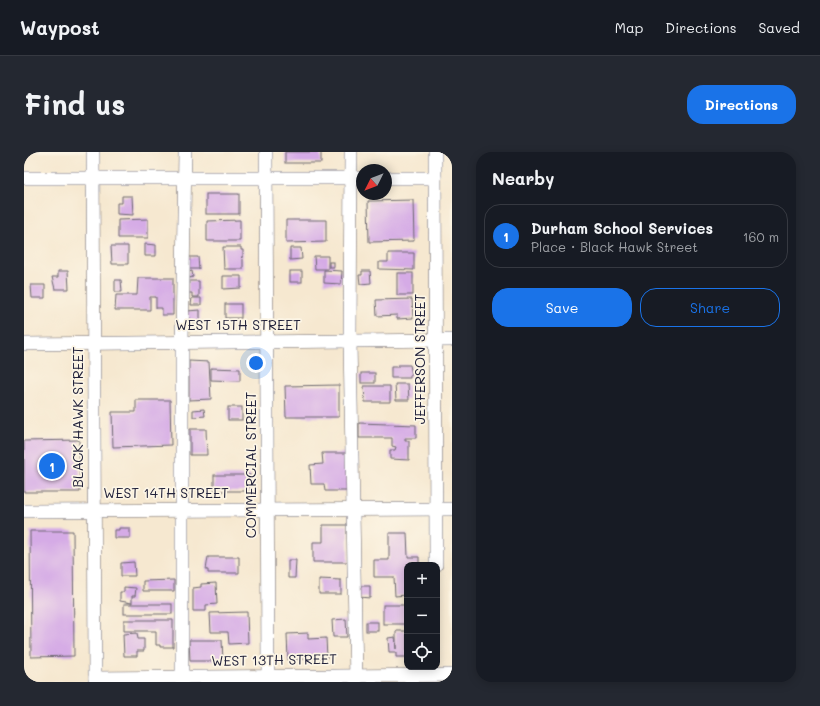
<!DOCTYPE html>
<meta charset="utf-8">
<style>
body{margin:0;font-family:Mali,sans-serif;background:#242831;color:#f1f3f6}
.controls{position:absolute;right:12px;bottom:12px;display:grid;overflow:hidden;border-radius:8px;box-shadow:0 2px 10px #0003}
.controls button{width:36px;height:36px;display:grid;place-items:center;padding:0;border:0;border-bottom:1px solid #363941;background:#171b24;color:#f1f3f6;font:20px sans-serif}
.compass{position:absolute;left:332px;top:12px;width:36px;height:36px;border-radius:50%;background:#171b24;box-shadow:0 2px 10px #0003;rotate:228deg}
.you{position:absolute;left:232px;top:211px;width:14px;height:14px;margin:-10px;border:3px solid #fff;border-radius:50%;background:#1a73e8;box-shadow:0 0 0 6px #1a73e833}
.badge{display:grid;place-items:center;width:26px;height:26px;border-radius:50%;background:#1a73e8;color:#fff;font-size:13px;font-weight:700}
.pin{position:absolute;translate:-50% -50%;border:2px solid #fff;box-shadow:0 1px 4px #0006}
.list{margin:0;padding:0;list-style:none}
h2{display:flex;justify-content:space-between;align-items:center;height:52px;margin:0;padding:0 16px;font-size:17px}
h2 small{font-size:13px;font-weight:400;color:#9ea1a6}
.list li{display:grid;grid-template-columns:26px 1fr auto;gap:12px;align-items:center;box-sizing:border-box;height:64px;margin:0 8px 8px;padding:0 8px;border:1px solid #363941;border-radius:16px}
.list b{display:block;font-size:15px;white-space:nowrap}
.list p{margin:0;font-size:13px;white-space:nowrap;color:#9ea1a6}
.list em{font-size:13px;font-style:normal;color:#9ea1a6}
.actions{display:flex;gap:8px;padding:12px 16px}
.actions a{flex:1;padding:9px 0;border:1px solid #1a73e8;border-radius:16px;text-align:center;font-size:14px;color:#1a73e8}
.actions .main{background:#1a73e8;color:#fff}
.icon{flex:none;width:22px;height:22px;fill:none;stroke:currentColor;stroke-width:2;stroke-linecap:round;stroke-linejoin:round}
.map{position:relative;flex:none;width:428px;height:530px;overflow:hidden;border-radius:16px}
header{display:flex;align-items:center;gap:24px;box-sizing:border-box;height:56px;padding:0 20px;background:#171b24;border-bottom:1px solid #363941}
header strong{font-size:19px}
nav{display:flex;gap:22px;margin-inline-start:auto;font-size:14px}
.intro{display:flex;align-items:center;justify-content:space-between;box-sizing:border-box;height:96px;padding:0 24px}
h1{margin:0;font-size:28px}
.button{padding:10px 18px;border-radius:16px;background:#1a73e8;color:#fff;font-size:14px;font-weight:700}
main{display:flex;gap:24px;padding:0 24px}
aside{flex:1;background:#171b24;border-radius:16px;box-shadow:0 2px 10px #0003}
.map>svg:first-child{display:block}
.building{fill:#d5abe6}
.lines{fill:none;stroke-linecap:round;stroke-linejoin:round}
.minor-casing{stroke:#6c676f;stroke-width:14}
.minor{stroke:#fff;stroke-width:13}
.labels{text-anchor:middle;stroke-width:3.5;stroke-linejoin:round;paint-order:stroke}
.street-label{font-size:14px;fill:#22223b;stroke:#fcf5e5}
</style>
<header>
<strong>Waypost</strong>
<nav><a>Map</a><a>Directions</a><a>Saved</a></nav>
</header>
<div class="intro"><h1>Find us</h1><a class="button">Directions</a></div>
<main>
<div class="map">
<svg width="428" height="530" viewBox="0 0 428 530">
<rect width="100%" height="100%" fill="#fcf5e5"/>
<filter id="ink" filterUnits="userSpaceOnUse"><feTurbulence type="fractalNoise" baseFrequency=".025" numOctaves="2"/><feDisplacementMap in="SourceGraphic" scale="8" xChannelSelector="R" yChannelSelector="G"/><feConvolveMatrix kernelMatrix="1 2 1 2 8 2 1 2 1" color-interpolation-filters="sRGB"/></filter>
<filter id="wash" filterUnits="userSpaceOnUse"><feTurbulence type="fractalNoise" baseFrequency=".012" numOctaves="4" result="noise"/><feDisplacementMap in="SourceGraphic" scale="16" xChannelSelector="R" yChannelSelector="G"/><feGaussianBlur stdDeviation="0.9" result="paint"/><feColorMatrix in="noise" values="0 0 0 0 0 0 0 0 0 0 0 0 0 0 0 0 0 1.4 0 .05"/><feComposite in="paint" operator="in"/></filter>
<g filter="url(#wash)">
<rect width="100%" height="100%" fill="#f6e8d0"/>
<g id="blocks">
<g class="building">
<rect x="261" y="0" width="36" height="11"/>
<rect x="182" y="42" width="33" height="20"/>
<path d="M98 44H108L109 63 93 62V51H98Z"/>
<path d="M389 48 390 89 345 90 344 49Z"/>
<path d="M124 67V86H94V68Z"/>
<path d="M216 68V89H183V69Z"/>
<path d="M262 68H302V90L262 91Z"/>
<path d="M121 92 132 93V104H121Z"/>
<path d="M87 94H104V112H88Z"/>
<path d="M199 95H217V98H219V105H217L219 107V117H200Z"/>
<path d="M266 96H277L278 107 266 108Z"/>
<path d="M364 101H390V118L355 117V110H364Z"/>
<path d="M290 104H304V117H291Z"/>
<path d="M162 105H174L175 117H163Z"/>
<rect x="305" y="110" width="5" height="5"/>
<path d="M300 118 318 119 317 132 300 131Z"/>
<path d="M34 119H44L45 137H31L28 125H34Z"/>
<path d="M168 119 169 125 164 126V120Z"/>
<rect x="266" y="119" width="12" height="11"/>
<path d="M338 119H346L347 131 336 132 335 123H338Z"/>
<rect x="373" y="121" width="16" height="22"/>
<path d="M199 124H217V136L199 137Z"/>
<path d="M114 126H149V163H138V156H132V145H126V158H91L92 143H113Z"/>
<path d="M91 128H97L98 140H91Z"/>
<path d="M164 129H175V145H168V141H164Z"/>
<path d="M7 133H21V146H8Z"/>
<path d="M168 146H177V153H167Z"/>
<path d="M388 147 389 166 373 167V163L353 164 352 148Z"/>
<rect x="201" y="152" width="16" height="14"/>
<path d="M176 158V171H164L163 159Z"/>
<path d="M165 209 185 210 187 247 165 248Z"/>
<path d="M374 213H386L388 223H386V226H367V215H374Z"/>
<path d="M187 216 216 217V229L187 228Z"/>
<rect x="337" y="221" width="14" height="10"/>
<path d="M371 232H384L385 248H372Z"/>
<path d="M315 233V265H262L261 234Z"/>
<path d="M340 234H366V250H341Z"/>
<path d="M112 248H146L147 293 89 295 88 260H112Z"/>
<rect x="204" y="255" width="14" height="13"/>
<path d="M180 257 181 264 169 265V258Z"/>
<path d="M335 271 392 273V286H381V289H385V308L366 307V298H371L372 295 368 294V286H335Z"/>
<path d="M166 277H182L183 303H166Z"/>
<path d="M55 288 56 340H0V289Z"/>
<path d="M298 301H323L324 339H301L300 332H287L286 313 299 312Z"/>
<rect x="190" y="323" width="36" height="16"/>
<path d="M299 373H324V410H289V390H299Z"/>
<path d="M95 376H106V386H90V378H95Z"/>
<path d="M6 379H49L50 504 7 505Z"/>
<path d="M365 381H383L384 405H395V413H383V443L371 444 370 425H350V408H365Z"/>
<path d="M184 405H215V421H184V418H182Z"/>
<path d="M264 408H272L271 426H264Z"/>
<path d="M110 410 111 424H97V411Z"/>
<path d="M295 427 317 428V442H295Z"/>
<path d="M150 428V439H119V429Z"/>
<path d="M192 431 193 452 182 453V459H169V436L177 435V432Z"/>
<path d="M335 434H346V446L335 445Z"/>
<path d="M100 435 112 436 111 444H108V451L96 449V440H100Z"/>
<rect x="100" y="452" width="48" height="10"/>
<rect x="359" y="453" width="24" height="19"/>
<path d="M223 460 224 491 205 492 204 480H187L186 461Z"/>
<path d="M322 467 323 485H309L308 468Z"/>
<path d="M100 468H149V495H136V493H132V479H100Z"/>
<rect x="342" y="470" width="12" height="9"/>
<path d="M372 479H383V505H372V500H365L364 486 371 485 372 497Z"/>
<path d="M113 481 114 487H120V499H113V504H100L99 482Z"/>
<path d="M284 481V487L302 486 303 506 264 508 263 482Z"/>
<path d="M165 488H198L199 509H166Z"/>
</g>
</g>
</g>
<g filter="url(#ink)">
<use href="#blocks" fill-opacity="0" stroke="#6c676f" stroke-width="1"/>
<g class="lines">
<defs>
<g id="minor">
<path d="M69 0 71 530"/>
<path d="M242 0 244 530"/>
<path d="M327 0 326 189 332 530"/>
<path d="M411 0 412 413"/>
<path d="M0 26H338"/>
<path d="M362 26H411"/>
<path d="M0 192 428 188"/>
<path d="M0 359 428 357"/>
<path d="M71 526 428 523"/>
<path d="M158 530V190L161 0"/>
</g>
</defs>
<use href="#minor" class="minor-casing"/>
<use href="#minor" class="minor"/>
</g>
</g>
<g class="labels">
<g class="street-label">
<text x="214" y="178">WEST 15TH STREET</text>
<text transform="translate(396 207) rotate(-90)" y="5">JEFFERSON STREET</text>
<text transform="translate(54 265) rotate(-90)" y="5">BLACK HAWK STREET</text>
<text transform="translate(227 313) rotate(-90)" y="5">COMMERCIAL STREET</text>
<text x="142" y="346">WEST 14TH STREET</text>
<text transform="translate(250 508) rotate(-1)" y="5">WEST 13TH STREET</text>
</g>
</g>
</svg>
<div class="controls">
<button>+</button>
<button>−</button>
<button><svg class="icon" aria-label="locate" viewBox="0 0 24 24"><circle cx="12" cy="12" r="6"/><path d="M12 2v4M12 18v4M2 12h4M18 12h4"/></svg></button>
</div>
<svg class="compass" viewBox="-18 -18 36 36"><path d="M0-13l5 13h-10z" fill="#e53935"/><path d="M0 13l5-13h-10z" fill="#9ea1a6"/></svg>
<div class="you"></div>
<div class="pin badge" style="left:28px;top:314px">1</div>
</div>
<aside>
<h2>Nearby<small></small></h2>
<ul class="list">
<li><span class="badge">1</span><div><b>Durham School Services</b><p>Place · Black Hawk Street</p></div><em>160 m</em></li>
</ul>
<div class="actions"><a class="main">Save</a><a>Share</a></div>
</aside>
</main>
